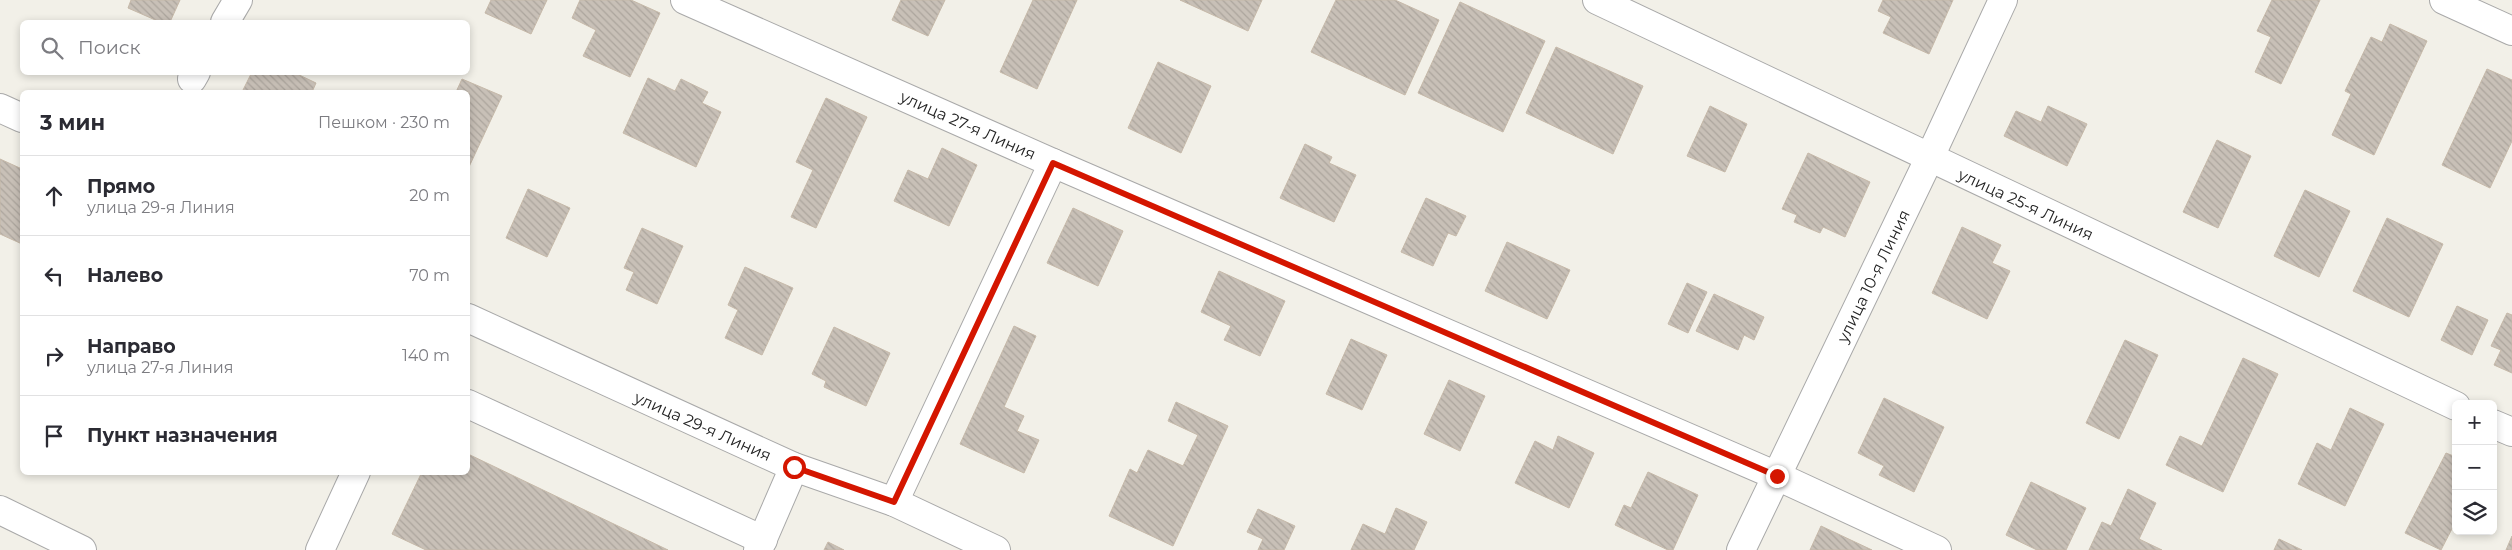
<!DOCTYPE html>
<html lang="ru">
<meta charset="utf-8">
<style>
body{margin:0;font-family:Montserrat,sans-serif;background:#f2f2f3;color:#2b2b33}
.controls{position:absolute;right:15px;bottom:15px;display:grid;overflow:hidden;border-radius:8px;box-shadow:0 2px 8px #0003}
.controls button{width:45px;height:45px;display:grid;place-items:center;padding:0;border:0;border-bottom:1px solid #e1e1e2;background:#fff;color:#2b2b33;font:25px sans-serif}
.stop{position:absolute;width:15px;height:15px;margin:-11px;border:4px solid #d41600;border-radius:50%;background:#fff}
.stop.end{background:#d41600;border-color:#fff;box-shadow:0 1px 5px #0008}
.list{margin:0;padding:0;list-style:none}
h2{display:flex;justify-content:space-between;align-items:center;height:65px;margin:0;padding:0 20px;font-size:21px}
h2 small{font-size:16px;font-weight:400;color:#7c7c81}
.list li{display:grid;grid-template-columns:32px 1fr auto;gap:15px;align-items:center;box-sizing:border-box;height:80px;padding:0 20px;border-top:1px solid #e1e1e2}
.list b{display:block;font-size:19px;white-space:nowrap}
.list p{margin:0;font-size:16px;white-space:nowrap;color:#7c7c81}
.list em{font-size:16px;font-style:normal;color:#7c7c81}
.icon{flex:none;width:28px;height:28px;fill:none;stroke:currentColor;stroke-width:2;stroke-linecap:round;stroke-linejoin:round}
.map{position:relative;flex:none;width:2512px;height:550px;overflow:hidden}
.search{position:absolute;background:#fff;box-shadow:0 2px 8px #0003;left:20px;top:20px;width:450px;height:55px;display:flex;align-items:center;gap:12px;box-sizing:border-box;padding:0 18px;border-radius:8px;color:#7c7c81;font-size:19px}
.panel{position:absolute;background:#fff;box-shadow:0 2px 8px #0003;left:20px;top:90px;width:450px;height:385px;border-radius:8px}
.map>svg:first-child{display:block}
.building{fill:url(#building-back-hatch);stroke:#c6b9a9}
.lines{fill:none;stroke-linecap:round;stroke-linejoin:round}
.minor-casing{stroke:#a9a9a9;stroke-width:30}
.minor{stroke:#fff;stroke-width:28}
.route{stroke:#d41600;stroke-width:6}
.labels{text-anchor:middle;stroke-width:4;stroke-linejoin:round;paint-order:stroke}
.street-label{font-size:16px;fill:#222;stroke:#fff}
</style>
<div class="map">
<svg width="2512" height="550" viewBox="0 0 2512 550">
<defs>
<pattern id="building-back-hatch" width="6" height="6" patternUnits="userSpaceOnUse" patternTransform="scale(1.25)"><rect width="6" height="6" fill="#c8c0b7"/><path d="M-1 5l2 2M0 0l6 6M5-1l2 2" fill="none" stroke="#aca59d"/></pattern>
</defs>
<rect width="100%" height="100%" fill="#f2f0e8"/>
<g class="building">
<path d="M131 0H180L170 22H160L128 8Z"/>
<path d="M491 0H547L531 34 485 13Z"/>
<path d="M580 0H631L660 13 630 77 583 56 596 30 572 18Z"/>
<path d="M901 0H945L928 36 892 20Z"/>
<path d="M1033 0H1077L1037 89 1000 72Z"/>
<path d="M1180 0H1262L1248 31Z"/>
<path d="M1336 0H1395L1439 20 1405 95 1311 52Z"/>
<path d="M1883 0H1953L1929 54 1883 33 1891 17 1878 11Z"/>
<path d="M2272 0H2320L2281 84 2255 72 2271 37 2257 31Z"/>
<path d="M1460 2 1545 41 1503 132 1418 93Z"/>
<path d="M2390 24 2427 41 2374 155 2332 135 2351 94 2345 91 2371 37 2382 42Z"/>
<path d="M1556 47 1643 86 1613 154 1526 113Z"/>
<path d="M1158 62 1211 86 1181 153 1128 128Z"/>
<path d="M2487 69 2512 80V141L2490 188 2442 165Z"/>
<path d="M252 72H293L316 83 312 92H242Z"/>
<path d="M648 78 675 91 681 79 708 92 702 103 721 112 696 167 623 133Z"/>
<path d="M462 79 502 96 468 169V92H456Z"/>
<path d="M826 98 867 117 816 228 791 217 813 170 796 162Z"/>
<path d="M1710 106 1747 124 1725 172 1687 156Z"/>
<path d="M2048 106 2087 124 2067 166 2004 136 2016 111 2041 122Z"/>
<path d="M2217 140 2251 156 2218 228 2183 212Z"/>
<path d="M1305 144 1332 157 1329 163 1356 175 1334 222 1280 198Z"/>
<path d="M942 148 977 165 949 226 894 201 908 170 928 179Z"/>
<path d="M1808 153 1870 182 1845 237 1823 227 1820 233 1794 222 1797 215 1782 209Z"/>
<path d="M0 159 22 169V244L0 234Z"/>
<path d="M528 189 570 208 547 257 506 238Z"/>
<path d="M2305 190 2350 211 2319 277 2274 256Z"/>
<path d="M1426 198 1466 216 1456 236 1448 233 1433 266 1401 252Z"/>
<path d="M1073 208 1123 231 1098 286 1047 263Z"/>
<path d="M2387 218 2443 244 2409 317 2353 291Z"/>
<path d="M1962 227 2001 245 1992 263 2010 271 1987 319 1932 293Z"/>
<path d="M642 228 683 246 657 304 626 290 634 272 624 268Z"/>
<path d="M1507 242 1570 270 1547 319 1485 291Z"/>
<path d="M745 267 793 288 762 355 725 338 738 310 728 305Z"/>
<path d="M1219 271 1285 301 1260 356 1224 340 1231 326 1201 312Z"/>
<path d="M1687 283 1707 292 1688 333 1668 324Z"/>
<path d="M1714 294 1764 317 1754 340 1744 335 1738 350 1696 331Z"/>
<path d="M2457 306 2488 320 2472 355 2441 340Z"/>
<path d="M2507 313 2512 315V373L2494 365 2501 350 2491 346Z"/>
<path d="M1014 326 1036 336 1004 407 1024 416 1017 431 1039 440 1024 473 960 444Z"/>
<path d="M834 327 890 353 866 406 824 387 826 381 812 374Z"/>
<path d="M1351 339 1387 355 1362 410 1326 394Z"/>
<path d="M2125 340 2158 355 2119 439 2086 423Z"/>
<path d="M2243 358 2278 374 2223 492 2166 465 2180 436 2202 446Z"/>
<path d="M1449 380 1485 396 1460 451 1424 434Z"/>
<path d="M1884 398 1944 427 1914 492 1879 475 1884 466 1858 453Z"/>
<path d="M1176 402 1228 426 1173 546 1109 516 1130 469 1137 473 1148 450 1183 466 1198 435 1168 421Z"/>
<path d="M2350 408 2384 424 2345 506 2298 484 2317 443 2331 450Z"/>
<path d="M1558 436 1594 453 1569 508 1515 483 1535 441 1553 450Z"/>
<path d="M2446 453 2456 457V521L2441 550 2405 533Z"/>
<path d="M468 454 668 550H426L392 534 422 472H468Z"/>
<path d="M1648 472 1698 495 1673 550H1668L1615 525 1624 505 1631 508Z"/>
<path d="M2031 482 2086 508 2066 550H2037L2006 535Z"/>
<path d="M2128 489 2156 503 2139 539 2162 550H2089L2102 522 2111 526Z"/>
<path d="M1396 508 1427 522 1414 550H1351L1363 524 1385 534Z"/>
<path d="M1258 509 1295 526 1284 550H1258L1263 539 1247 532Z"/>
<path d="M1821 526 1872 550H1810Z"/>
<path d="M2512 536V550H2506Z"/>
<path d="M2279 539 2302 550H2274Z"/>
<path d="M828 542 844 550H824Z"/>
</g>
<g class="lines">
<defs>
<g id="minor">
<path d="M685 0 1053 163 1777 476 1937 550"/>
<path d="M1597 0 2456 406"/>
<path d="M2444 0 2512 31"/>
<path d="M225 22 238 0"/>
<path d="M192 79 196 72"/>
<path d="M0 108 22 118"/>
<path d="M468 318 794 467 894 502 996 550"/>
<path d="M468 404 763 540"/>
<path d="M2493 424 2512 432"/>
<path d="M894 502 1053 163"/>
<path d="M0 510 82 550"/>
<path d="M320 550 356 472"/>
<path d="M758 550 794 467"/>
<path d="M1741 550 1929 159 2003 0"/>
</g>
</defs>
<use href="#minor" class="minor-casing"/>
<use href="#minor" class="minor"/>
</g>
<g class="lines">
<path class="route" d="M794 467 894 502 1053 163 1777 476"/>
</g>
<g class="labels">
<g class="street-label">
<text transform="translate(968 125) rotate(24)" y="6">улица 27-я Линия</text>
<text transform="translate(2026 204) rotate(25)" y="6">улица 25-я Линия</text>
<text transform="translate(1873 276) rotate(-64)" y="6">улица 10-я Линия</text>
<text transform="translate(703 426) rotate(24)" y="6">улица 29-я Линия</text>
</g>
</g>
</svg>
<div class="controls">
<button>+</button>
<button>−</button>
<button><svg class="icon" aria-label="layers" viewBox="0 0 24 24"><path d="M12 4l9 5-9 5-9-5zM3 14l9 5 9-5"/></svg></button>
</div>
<div class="stop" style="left:794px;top:467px"></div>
<div class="stop end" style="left:1777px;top:476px"></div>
<div class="search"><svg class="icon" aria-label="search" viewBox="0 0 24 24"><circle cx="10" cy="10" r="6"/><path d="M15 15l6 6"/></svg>Поиск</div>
<section class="panel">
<h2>3 мин<small>Пешком · 230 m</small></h2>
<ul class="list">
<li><svg class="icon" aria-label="ahead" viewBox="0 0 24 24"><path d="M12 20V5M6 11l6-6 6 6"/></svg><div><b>Прямо</b><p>улица 29-я Линия</p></div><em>20 m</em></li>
<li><svg class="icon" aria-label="left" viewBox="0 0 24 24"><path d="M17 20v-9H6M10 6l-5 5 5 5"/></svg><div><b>Налево</b></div><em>70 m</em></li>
<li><svg class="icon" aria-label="right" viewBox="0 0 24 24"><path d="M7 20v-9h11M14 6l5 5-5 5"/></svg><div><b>Направо</b><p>улица 27-я Линия</p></div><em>140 m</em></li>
<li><svg class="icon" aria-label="arrive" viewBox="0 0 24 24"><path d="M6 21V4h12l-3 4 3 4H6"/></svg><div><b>Пункт назначения</b></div></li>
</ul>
</section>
</div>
